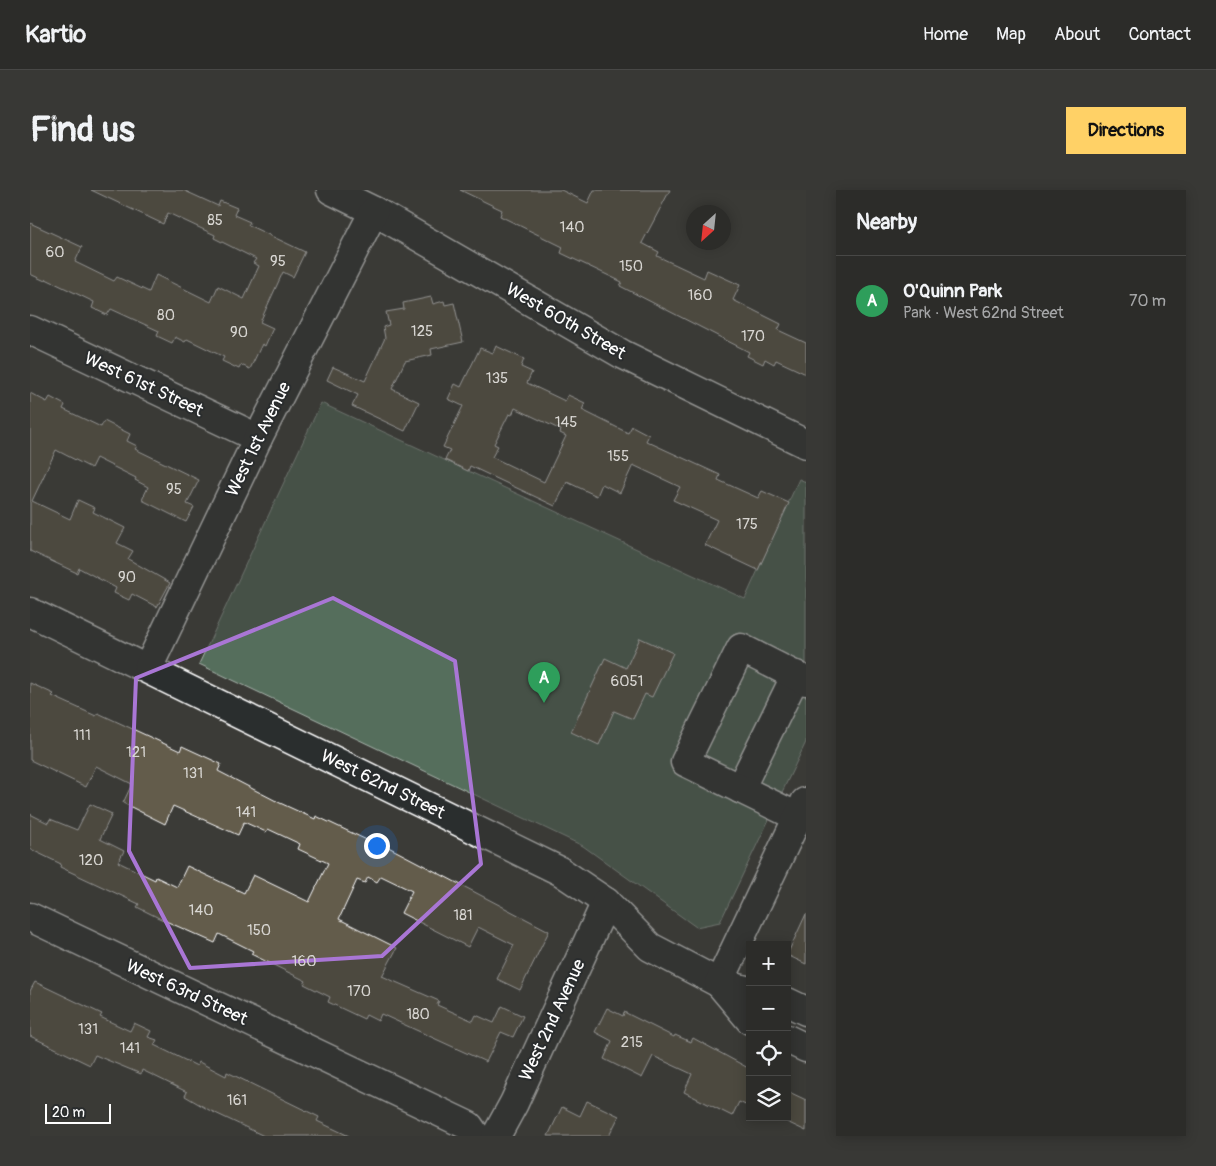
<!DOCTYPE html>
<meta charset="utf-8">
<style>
body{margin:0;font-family:Pangolin,sans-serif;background:#383835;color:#f1f3f6}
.controls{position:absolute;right:15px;bottom:15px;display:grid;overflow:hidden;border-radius:0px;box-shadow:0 2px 12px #0003}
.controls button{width:45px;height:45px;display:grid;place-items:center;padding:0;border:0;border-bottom:1px solid #484846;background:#2c2c29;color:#f1f3f6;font:25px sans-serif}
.compass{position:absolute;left:656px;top:15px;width:45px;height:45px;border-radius:50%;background:#2c2c29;box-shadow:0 2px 12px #0003;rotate:207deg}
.scale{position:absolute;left:15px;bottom:12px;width:66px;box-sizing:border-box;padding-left:5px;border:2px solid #fff;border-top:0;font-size:14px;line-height:18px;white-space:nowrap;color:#fff;-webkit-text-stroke:4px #2a2d2e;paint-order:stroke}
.you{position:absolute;left:346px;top:655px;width:18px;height:18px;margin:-12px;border:4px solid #fff;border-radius:50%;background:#1a73e8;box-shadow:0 0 0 8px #1a73e833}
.badge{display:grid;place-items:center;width:32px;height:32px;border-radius:50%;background:#ffd166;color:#fff;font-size:16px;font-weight:700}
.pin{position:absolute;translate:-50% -41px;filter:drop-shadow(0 1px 2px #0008)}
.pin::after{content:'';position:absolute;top:26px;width:18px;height:15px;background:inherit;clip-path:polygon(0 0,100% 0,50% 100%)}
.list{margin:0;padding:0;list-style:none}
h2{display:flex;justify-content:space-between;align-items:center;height:65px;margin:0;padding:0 20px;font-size:21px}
h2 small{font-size:16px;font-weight:400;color:#a6a7a8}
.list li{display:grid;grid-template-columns:32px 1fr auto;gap:15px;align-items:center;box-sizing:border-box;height:90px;padding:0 20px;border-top:1px solid #484846}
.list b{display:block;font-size:19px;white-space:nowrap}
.list p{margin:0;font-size:16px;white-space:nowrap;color:#a6a7a8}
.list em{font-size:16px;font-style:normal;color:#a6a7a8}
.icon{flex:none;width:28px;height:28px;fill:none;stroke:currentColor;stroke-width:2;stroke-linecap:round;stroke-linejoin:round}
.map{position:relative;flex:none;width:776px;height:946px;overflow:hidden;border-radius:0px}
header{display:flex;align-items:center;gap:30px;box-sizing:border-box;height:70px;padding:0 25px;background:#2c2c29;border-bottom:1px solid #484846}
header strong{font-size:24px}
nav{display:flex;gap:28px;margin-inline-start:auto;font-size:18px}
.intro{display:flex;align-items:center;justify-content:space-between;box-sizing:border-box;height:120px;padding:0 30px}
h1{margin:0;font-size:35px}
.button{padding:12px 22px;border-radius:0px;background:#ffd166;color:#111;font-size:18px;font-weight:700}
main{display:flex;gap:30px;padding:0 30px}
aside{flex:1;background:#2c2c29;border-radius:0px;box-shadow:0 2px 12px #0003}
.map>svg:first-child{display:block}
.green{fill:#556e5c;stroke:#aab6ae}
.building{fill:#635b4c;stroke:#fff;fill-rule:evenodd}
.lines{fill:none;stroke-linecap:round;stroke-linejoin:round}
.minor-casing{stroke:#fff;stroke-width:31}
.minor{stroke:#2a2d2e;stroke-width:28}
.marked{fill:none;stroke:#a976d5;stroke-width:4;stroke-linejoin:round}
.labels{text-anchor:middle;stroke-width:4;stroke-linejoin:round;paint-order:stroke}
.number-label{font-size:15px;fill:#d8d6d2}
.street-label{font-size:18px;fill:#fff;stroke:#2a2d2e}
</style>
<header>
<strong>Kartio</strong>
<nav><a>Home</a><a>Map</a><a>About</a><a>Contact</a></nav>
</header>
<div class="intro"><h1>Find us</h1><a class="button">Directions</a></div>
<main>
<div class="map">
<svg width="776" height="946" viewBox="0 0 776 946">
<rect width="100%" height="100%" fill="#3b3b37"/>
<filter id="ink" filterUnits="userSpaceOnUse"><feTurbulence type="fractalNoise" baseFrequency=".02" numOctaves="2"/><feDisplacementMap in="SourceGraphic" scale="10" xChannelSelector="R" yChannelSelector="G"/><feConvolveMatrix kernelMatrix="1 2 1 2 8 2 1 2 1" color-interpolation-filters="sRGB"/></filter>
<g filter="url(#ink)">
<path class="green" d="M291 213 715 409 769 289 776 292V552L690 732 666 737 553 656 169 474Z"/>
<g class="building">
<path d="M61 0H153L188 16 190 11 207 18 204 25 220 32 218 35 275 62 263 87 253 82 230 132 243 138 235 156 232 154 220 179 211 175 209 179 192 171 194 167 157 149 155 152 145 147 142 153 127 146 129 141 81 119 77 125 62 118 64 112 16 89 15 91 0 84V33L52 57 45 72 84 91 87 87 119 102 126 85 181 112 188 96 214 109 229 76 223 73 226 69 184 48 185 45 138 23 133 34Z"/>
<path d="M430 0H531L558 13 564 0H640L612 53 629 62 627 66 674 88 677 80 710 95 703 110 751 134 748 140 776 153V184L746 170 744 174 735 169 733 174 717 166 719 162 590 96 592 92 531 63 533 57 470 26 472 20Z"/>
<path d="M401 107 403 114 414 111 415 115 424 113 433 152 401 159 402 165 375 171 362 199 389 212 375 241 322 216 328 205 297 190 303 177 335 191 355 148 353 137 359 135 356 122 374 119 373 113Z"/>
<path d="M466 156 494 169 491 177 502 182 497 193 535 211 538 205 555 213 552 220 598 243 602 236 619 245 616 251 690 285 688 290 728 308 732 301 759 313 728 380 675 355 687 330 643 310 650 297 603 275 590 303 572 294 567 306 537 292 525 316 440 276 438 281 415 270 420 260 413 257 433 216 418 209 425 194 431 197 450 158 463 163ZM485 218 531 240 530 243 536 246 514 292 462 267 468 256 464 254 479 224 482 225Z"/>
<path d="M0 203 17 212 20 207 35 215 33 219 71 237 74 231 100 244 97 251 107 256 105 259 169 290 157 314 164 317 156 332 112 310 118 297 105 290 106 288 66 268 61 278 26 260 2 311 40 329 48 310 65 318 63 322 95 338 87 353 103 361 98 369 140 393 127 417 102 404 99 410 84 403 86 398 49 378 47 383 0 361Z"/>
<path d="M610 448 643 463 622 507 615 504 603 529 584 521 569 555 541 542 575 468 596 478Z"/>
<path d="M0 493 24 504 22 506 66 526 68 523 150 561 152 556 191 574 188 581 250 613 285 629 286 626 341 652 343 649 519 741 490 800 467 789 484 755 448 737 438 757 371 723 382 701 351 686 347 692 338 687 335 693 327 690 309 729 367 758 352 786 409 811 407 815 443 831 446 825 464 833 472 816 493 826 483 847 471 842 456 872 351 824 348 831 336 825 334 829 298 812 300 807 274 794 276 791 221 764 223 761 189 744 185 753 129 728 107 717 109 714 30 677 31 674 0 659V624L18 633 20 629 47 640 60 614 82 624 70 649 94 661 88 672 125 690 126 687 147 697 157 676 214 703 223 685 279 712 298 673 268 659 270 654 238 639 236 642 214 632 208 645 143 616 135 634 93 613 102 594 66 576 56 597 0 570Z"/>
<path d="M776 724V774L757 765Z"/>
<path d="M5 792 72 824 70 827 100 841 104 833 121 841 118 847 127 850 124 855 167 876 169 872 196 886 197 882 289 927 287 931 319 946H234L179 920 155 906 157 902 112 880 111 884 65 865 60 875 0 846V801Z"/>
<path d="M577 818 593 826 594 822 644 847 645 845 661 852 663 848 720 879V917L709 912 702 926 654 902 662 884 623 866 612 888 574 869 582 851 565 842Z"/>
<path d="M757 901 776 910V941L757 932Z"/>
<path d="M557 911 589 926 579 946H518L532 917 550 926Z"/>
</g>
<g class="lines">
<defs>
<g id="minor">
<path d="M301 0 344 21 592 164 776 254"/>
<path d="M0 140 228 248"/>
<path d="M0 422 530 681 576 712 620 757 689 793 720 801"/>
<path d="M118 478 228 248 344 21"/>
<path d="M710 599 766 485"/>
<path d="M768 627 655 572 711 458 776 491"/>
<path d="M0 727 439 936 446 946"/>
<path d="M689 793 775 612"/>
<path d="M689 793 720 830"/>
<path d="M757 812 776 821"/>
<path d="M757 849 776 858"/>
<path d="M466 946 484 913 576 712"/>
</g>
</defs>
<use href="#minor" class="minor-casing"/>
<use href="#minor" class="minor"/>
</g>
</g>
<path d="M0 0H776V946H0ZM303 408 425 471 451 674 352 766 160 778 99 661 106 488Z" fill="#3b3b37" fill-opacity=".55" fill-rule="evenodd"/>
<path class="marked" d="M303 408 425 471 451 674 352 766 160 778 99 661 106 488Z"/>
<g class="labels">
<g class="number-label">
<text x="185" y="35">85</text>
<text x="542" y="42">140</text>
<text x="25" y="67">60</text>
<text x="248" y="76">95</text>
<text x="601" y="81">150</text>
<text x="670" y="110">160</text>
<text x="136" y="130">80</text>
<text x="392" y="146">125</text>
<text x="209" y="147">90</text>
<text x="723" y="151">170</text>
<text x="467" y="193">135</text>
<text x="536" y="237">145</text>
<text x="588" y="271">155</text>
<text x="144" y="304">95</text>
<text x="717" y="339">175</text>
<text x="97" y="392">90</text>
<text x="597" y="496">6051</text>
<text x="52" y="550">111</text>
<text x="106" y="567">121</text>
<text x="163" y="588">131</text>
<text x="216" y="627">141</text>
<text x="61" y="675">120</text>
<text x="171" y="725">140</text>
<text x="433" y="730">181</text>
<text x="229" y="745">150</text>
<text x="274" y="776">160</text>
<text x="329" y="806">170</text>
<text x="388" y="829">180</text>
<text x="58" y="844">131</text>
<text x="602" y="857">215</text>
<text x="100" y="863">141</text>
<text x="207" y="915">161</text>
</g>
<g class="street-label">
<text transform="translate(536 131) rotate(30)" y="6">West 60th Street</text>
<text transform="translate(114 194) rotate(25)" y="6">West 61st Street</text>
<text transform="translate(228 249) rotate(-64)" y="6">West 1st Avenue</text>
<text transform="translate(353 594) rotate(26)" y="6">West 62nd Street</text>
<text transform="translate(157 802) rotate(25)" y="6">West 63rd Street</text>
<text transform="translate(522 830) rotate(-65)" y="6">West 2nd Avenue</text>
</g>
</g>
</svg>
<div class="controls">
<button>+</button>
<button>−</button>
<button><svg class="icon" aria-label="locate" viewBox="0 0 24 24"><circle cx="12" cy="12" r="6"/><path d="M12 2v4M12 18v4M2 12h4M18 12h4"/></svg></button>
<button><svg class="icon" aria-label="layers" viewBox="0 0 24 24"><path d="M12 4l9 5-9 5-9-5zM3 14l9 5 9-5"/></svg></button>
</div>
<svg class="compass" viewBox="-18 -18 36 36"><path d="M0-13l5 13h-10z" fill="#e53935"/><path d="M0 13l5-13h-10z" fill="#a6a7a8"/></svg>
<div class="scale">20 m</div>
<div class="you"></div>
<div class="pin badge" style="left:514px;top:513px;background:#2e9e5b">A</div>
</div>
<aside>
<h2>Nearby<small></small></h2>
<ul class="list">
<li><span class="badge" style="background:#2e9e5b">A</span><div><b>O'Quinn Park</b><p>Park · West 62nd Street</p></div><em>70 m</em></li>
</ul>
</aside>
</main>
